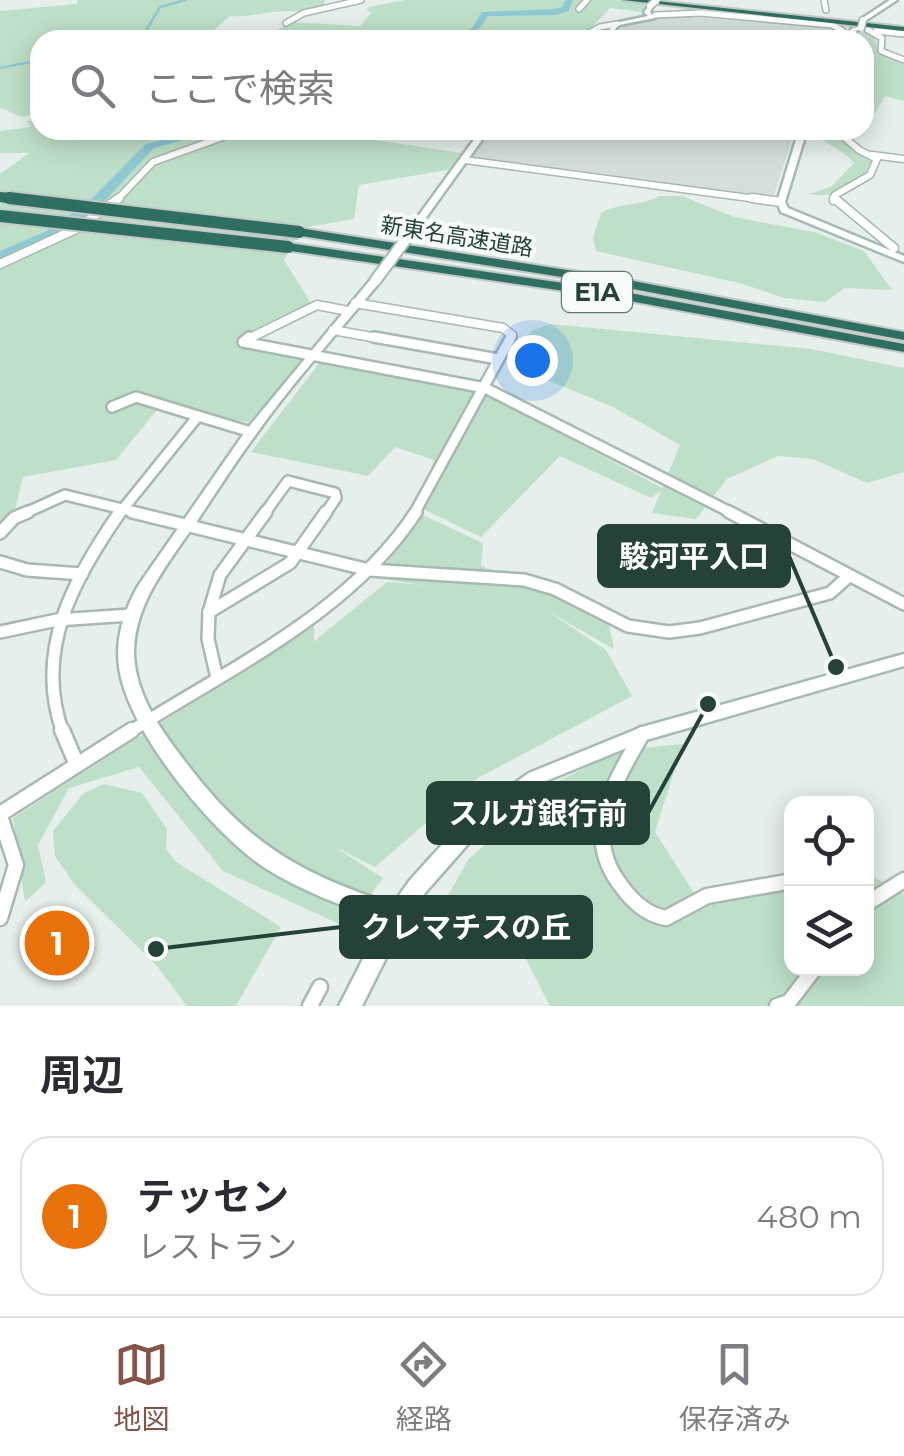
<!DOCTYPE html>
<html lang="ja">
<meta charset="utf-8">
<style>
body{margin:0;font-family:Montserrat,"Noto Sans JP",sans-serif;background:#f7f7f7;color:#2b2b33}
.controls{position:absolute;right:30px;bottom:30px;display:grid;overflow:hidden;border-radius:20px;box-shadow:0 5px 25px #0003}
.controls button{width:90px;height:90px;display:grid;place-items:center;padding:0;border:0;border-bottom:2px solid #e1e1e2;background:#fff;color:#2b2b33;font:50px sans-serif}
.you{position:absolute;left:532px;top:360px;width:35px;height:35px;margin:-25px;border:8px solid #fff;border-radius:50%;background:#1a73e8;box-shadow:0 0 0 15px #1a73e833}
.badge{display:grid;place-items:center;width:65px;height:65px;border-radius:50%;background:#855347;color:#fff;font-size:32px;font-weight:700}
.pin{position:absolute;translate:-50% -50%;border:5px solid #fff;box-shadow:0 2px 10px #0006}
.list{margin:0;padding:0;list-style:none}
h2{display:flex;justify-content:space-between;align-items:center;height:130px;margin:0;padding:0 40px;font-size:42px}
h2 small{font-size:32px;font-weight:400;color:#7c7c81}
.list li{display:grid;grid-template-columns:65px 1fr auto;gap:30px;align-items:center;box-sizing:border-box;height:160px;margin:0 20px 20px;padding:0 20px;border:2px solid #e1e1e2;border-radius:30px}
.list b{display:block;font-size:38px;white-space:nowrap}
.list p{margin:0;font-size:32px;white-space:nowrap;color:#7c7c81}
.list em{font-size:32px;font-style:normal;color:#7c7c81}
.icon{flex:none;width:55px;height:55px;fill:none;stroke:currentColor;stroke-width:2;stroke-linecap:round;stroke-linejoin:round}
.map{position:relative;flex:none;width:904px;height:1006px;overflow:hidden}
.search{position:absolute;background:#fff;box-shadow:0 5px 25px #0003;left:30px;right:30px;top:30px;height:110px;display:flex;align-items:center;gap:25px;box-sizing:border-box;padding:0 35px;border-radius:30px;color:#7c7c81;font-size:38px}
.sheet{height:310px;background:#fff}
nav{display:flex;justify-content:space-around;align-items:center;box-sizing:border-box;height:140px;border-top:2px solid #e1e1e2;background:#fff;font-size:28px;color:#7c7c81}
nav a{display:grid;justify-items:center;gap:5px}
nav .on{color:#855347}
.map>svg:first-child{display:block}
.built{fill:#d4dfda}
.green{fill:#bfe0c8}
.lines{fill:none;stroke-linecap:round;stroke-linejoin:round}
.stream{stroke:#8ec9d4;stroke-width:2.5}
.river{fill:#8ec9d4;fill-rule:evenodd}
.street-far5-casing{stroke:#a8b8b2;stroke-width:8}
.street-far4-casing{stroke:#a8b8b2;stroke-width:9}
.street-far3-casing{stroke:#a8b8b2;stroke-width:11}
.street-far2-casing{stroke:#a8b8b2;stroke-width:14}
.street-far1-casing{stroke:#a8b8b2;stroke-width:16}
.street-casing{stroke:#a8b8b2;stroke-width:19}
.secondary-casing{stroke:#a4bbb3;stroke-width:5}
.highway-casing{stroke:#c2cac8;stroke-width:4}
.street-far5{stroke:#fff;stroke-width:5}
.street-far4{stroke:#fff;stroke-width:6}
.street-far3{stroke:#fff;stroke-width:8}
.street-far2{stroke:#fff;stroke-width:9}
.street-far1{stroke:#fff;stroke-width:11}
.street{stroke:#fff;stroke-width:14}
.secondary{fill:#fff;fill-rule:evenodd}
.highway{fill:#2f6f62;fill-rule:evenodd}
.secondary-bridge-far1-casing{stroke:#a4bbb3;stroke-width:9;stroke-linecap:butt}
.secondary-bridge-casing{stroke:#a4bbb3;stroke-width:14;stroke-linecap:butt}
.highway-bridge-far1-casing{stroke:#c2cac8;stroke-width:12;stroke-linecap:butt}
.highway-bridge-casing{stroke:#c2cac8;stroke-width:16;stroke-linecap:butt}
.secondary-bridge-far1{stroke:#fff;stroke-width:6}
.secondary-bridge{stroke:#fff;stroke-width:10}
.highway-bridge-far1{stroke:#2f6f62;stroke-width:10}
.highway-bridge{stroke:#2f6f62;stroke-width:12}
.labels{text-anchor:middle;stroke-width:9;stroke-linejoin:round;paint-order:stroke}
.far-street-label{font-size:22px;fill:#24423a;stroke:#f7fbf9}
.shield{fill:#f7fbf9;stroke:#637a73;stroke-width:2.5}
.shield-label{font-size:25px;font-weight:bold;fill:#24423a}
.leader{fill:none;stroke:#24423a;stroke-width:4}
.callout-dot{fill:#24423a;stroke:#f7fbf9;stroke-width:4}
.callout{fill:#24423a;stroke:#24423a;stroke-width:4}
.callout-label{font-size:30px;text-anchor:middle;font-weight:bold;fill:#fff}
</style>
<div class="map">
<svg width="904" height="1006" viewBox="0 0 904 1006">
<rect width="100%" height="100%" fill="#e6efeb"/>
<g class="built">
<path d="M663 15 838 28 841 40H599L617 24Z"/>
<path d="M482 130H795L773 198 466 158Z"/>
</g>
<g class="green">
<path d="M77 0H325L322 8C303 13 290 10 272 12 257 14 245 17 230 16L214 30 225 37 249 39 264 38 291 22 360 26 371 13 366 10 369 7 405 0H615L646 4 641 12 610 8 589 30H557L558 39 554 40H40V110C15 123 22 114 0 108V11L77 4Z"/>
<path d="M867 31 874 35 879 52 904 63V101L885 96 875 113 864 116V82L868 79 864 40H859L856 33Z"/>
<path d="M27 121H40V130H359L356 137 461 153 453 169 359 185 354 219 301 228 284 260 311 303 293 323 254 332 242 344 304 360 249 422 157 410 116 460 23 477 14 514 0 526V174L29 153H0V131L31 127Z"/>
<path d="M814 130H834L878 167C859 179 833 201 810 194L832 186 854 163C842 148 824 145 814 130Z"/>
<path d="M659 196H682L734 217 814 232 864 251 892 290 845 288 825 302 784 298 743 284 596 251 593 237 601 213C620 202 640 207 659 196Z"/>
<path d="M551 324 811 349 904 368V472L867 483 813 459 778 456 727 479 696 519 652 513 661 491 651 498 560 456 481 537 419 507 434 460 395 447 368 476 251 452 320 362 481 391 662 488 680 445 613 407 515 367 509 354 533 330Z"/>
<path d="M423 515 483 543 481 566 543 589 609 624 614 649 547 611 606 650 632 696 478 778 375 867 335 847 383 878 346 927 223 871 139 767 69 788 38 845 46 882 25 902 13 818 314 624V641L275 673 387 582 423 585 375 578Z"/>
<path d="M683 744 655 832 696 896 791 876 792 968H866L867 873 904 894V1006H550L511 930 443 904 468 860 552 784 623 750Z"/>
<path d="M104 784 142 793 167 829 166 849 176 862 281 927 236 1006H187L157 966 74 884 55 856 53 831 84 793Z"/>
</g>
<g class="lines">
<g class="stream">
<path d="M125 40 144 34 160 7 185 0"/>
<path d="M0 68 40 60"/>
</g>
<g class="river">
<path d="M565 0H573L569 11 555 15 488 16C478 33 468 40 448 40L472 28 482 12 555 9 562 7Z"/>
<path d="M202 130H222L154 148 98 208 57 237 0 260V251L47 231 88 202 146 144Z"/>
</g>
<defs>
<g id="street-far5">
<path d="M824 0 826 10"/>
<path d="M579 9 587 0"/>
<path d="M655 15 700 13 832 25 843 31 848 40"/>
<path d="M286 23 304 13 361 0"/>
<path d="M868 30 882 38 881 51 904 60"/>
<path d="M876 31 904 34"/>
<path d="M575 40 600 27 617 24"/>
</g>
<g id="street-far4">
<path d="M872 155 904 159"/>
<path d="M465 160 771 201"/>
<path d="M116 201 153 162 242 130"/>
<path d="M833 201 835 195 870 175 877 159 859 150 836 130"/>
</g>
<g id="street-far3">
<path d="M752 198 781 202"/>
<path d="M834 198 894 248"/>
<path d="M0 264 78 228 119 198"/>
<path d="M355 303 503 328 512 335 509 340"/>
<path d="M333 330 388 340"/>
<path d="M246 340 317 305 348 311"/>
</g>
<g id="street-far2">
<path d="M249 337 243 342 485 388 734 514"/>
<path d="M374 337 498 359"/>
<path d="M112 407 136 397 198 416"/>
<path d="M23 514 65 495 143 514"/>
<path d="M119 514 198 416 251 432"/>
<path d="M264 514 288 481 335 493 336 498 325 514"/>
<path d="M414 514 511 337"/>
</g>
<g id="street-far1">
<path d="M132 512 369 570 524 580 555 589 628 626 669 632 700 628 830 593 849 576"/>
<path d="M729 512 904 604"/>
<path d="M0 533 14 518 28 512"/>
<path d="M0 562 27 570 82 574"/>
<path d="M209 612 208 639 217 678"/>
<path d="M209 612 220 575 266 512"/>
<path d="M209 612 290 563 326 512"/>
<path d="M0 632 57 620 130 615"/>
<path d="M63 733C33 651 74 578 120 512"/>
<path d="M128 733C227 670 351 612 416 512"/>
</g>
<g id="street">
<path d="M62 730 77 765"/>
<path d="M642 734C614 784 580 835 622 887 633 902 647 915 666 918L707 896 792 881"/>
<path d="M0 814 132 730"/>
<path d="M0 816 16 865 0 918"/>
<path d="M866 904 904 880"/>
<path d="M310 1006 320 987"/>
<path d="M777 1006 789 1002 815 968"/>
</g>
<g id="secondary">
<path d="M890 0H897L865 21H861V19Z"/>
<path d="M650 4 653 6 650 12 655 18 619 25 606 40H600L615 23 648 16 644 12Z"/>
<path d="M861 26 864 28 856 31 855 40H849L851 29Z"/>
<path d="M481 130H489L412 237H406V233Z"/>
<path d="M799 130H807L785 202 788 208 904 256V262L781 212 777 202Z"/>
<path d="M375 278 380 281 379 283C337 334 292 383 254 437 235 463 217 491 199 518 172 559 134 601 134 653 135 699 167 738 194 773 251 846 306 876 393 904L410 880 468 816 529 773 642 727 904 654V666L646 740 541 783 482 828 424 894 404 922 362 1006H339L383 920C343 906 301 891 265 868 212 833 127 730 119 667 115 638 124 611 138 586L247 429 371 279Z"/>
</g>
<g id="highway">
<path d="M622 0H647L904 27V31Z"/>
<path d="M299 228 612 277 904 332V340L612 285 295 235V229Z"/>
<path d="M288 243 619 291 904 344V352L619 299 284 250V244Z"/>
</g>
</defs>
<use href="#street-far5" class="street-far5-casing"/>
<use href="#street-far4" class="street-far4-casing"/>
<use href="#street-far3" class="street-far3-casing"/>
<use href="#street-far2" class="street-far2-casing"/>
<use href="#street-far1" class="street-far1-casing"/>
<use href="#street" class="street-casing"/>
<use href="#secondary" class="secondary-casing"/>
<use href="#highway" class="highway-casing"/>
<use href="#street-far5" class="street-far5"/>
<use href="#street-far4" class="street-far4"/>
<use href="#street-far3" class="street-far3"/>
<use href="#street-far2" class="street-far2"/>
<use href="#street-far1" class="street-far1"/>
<use href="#street" class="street"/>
<use href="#secondary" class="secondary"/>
<use href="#highway" class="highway"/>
<defs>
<g id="secondary-bridge-far1">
<path d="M650 6 657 0"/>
<path d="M861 28 863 20"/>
</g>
<path id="secondary-bridge" d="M375 281 409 235"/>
<path id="highway-bridge-far1" d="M0 197 31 201"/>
<g id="highway-bridge">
<path d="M9 198 299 232"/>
<path d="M0 216 288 247"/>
</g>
</defs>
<use href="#secondary-bridge-far1" class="secondary-bridge-far1-casing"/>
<use href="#secondary-bridge" class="secondary-bridge-casing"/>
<use href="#highway-bridge-far1" class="highway-bridge-far1-casing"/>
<use href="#highway-bridge" class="highway-bridge-casing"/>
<use href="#secondary-bridge-far1" class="secondary-bridge-far1"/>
<use href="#secondary-bridge" class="secondary-bridge"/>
<use href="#highway-bridge-far1" class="highway-bridge-far1"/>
<use href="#highway-bridge" class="highway-bridge"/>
</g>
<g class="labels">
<g class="far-street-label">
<text transform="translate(457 236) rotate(9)" y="8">新東名高速道路</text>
</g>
<rect class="shield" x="562" y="272" width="70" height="40" rx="8"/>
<g class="shield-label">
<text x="597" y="301">E1A</text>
</g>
</g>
<path class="leader" d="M836 667L789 556M708 704L648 813M156 949L341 927"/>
<g class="callout-dot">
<circle cx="836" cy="667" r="10"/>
<circle cx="708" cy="704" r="10"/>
<circle cx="156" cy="949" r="10"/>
</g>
<g class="callout">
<rect x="599" y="526" width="190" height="60" rx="10"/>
<rect x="428" y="783" width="220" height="60" rx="10"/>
<rect x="341" y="897" width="250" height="60" rx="10"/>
</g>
<g class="callout-label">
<text x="694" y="567">駿河平入口</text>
<text x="538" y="824">スルガ銀行前</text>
<text x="466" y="938">クレマチスの丘</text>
</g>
</svg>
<div class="controls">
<button><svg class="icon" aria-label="locate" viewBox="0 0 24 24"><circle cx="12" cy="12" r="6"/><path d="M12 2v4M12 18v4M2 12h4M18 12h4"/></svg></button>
<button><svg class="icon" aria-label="layers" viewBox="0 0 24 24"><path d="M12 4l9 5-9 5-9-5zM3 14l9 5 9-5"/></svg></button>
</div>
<div class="you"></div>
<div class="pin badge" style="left:57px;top:943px;background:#e8710a">1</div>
<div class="search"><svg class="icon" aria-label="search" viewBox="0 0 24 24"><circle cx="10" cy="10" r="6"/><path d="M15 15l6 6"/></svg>ここで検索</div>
</div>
<section class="sheet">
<h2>周辺<small></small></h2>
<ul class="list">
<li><span class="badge" style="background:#e8710a">1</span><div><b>テッセン</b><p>レストラン</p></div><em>480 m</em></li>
</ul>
</section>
<nav>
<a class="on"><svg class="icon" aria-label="map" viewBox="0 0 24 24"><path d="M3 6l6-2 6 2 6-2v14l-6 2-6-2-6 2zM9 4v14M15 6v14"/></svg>地図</a>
<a><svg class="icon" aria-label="directions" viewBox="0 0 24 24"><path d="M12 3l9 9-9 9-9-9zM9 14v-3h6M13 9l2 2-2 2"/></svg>経路</a>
<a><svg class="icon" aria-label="saved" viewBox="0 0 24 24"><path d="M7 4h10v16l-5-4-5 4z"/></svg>保存済み</a>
</nav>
